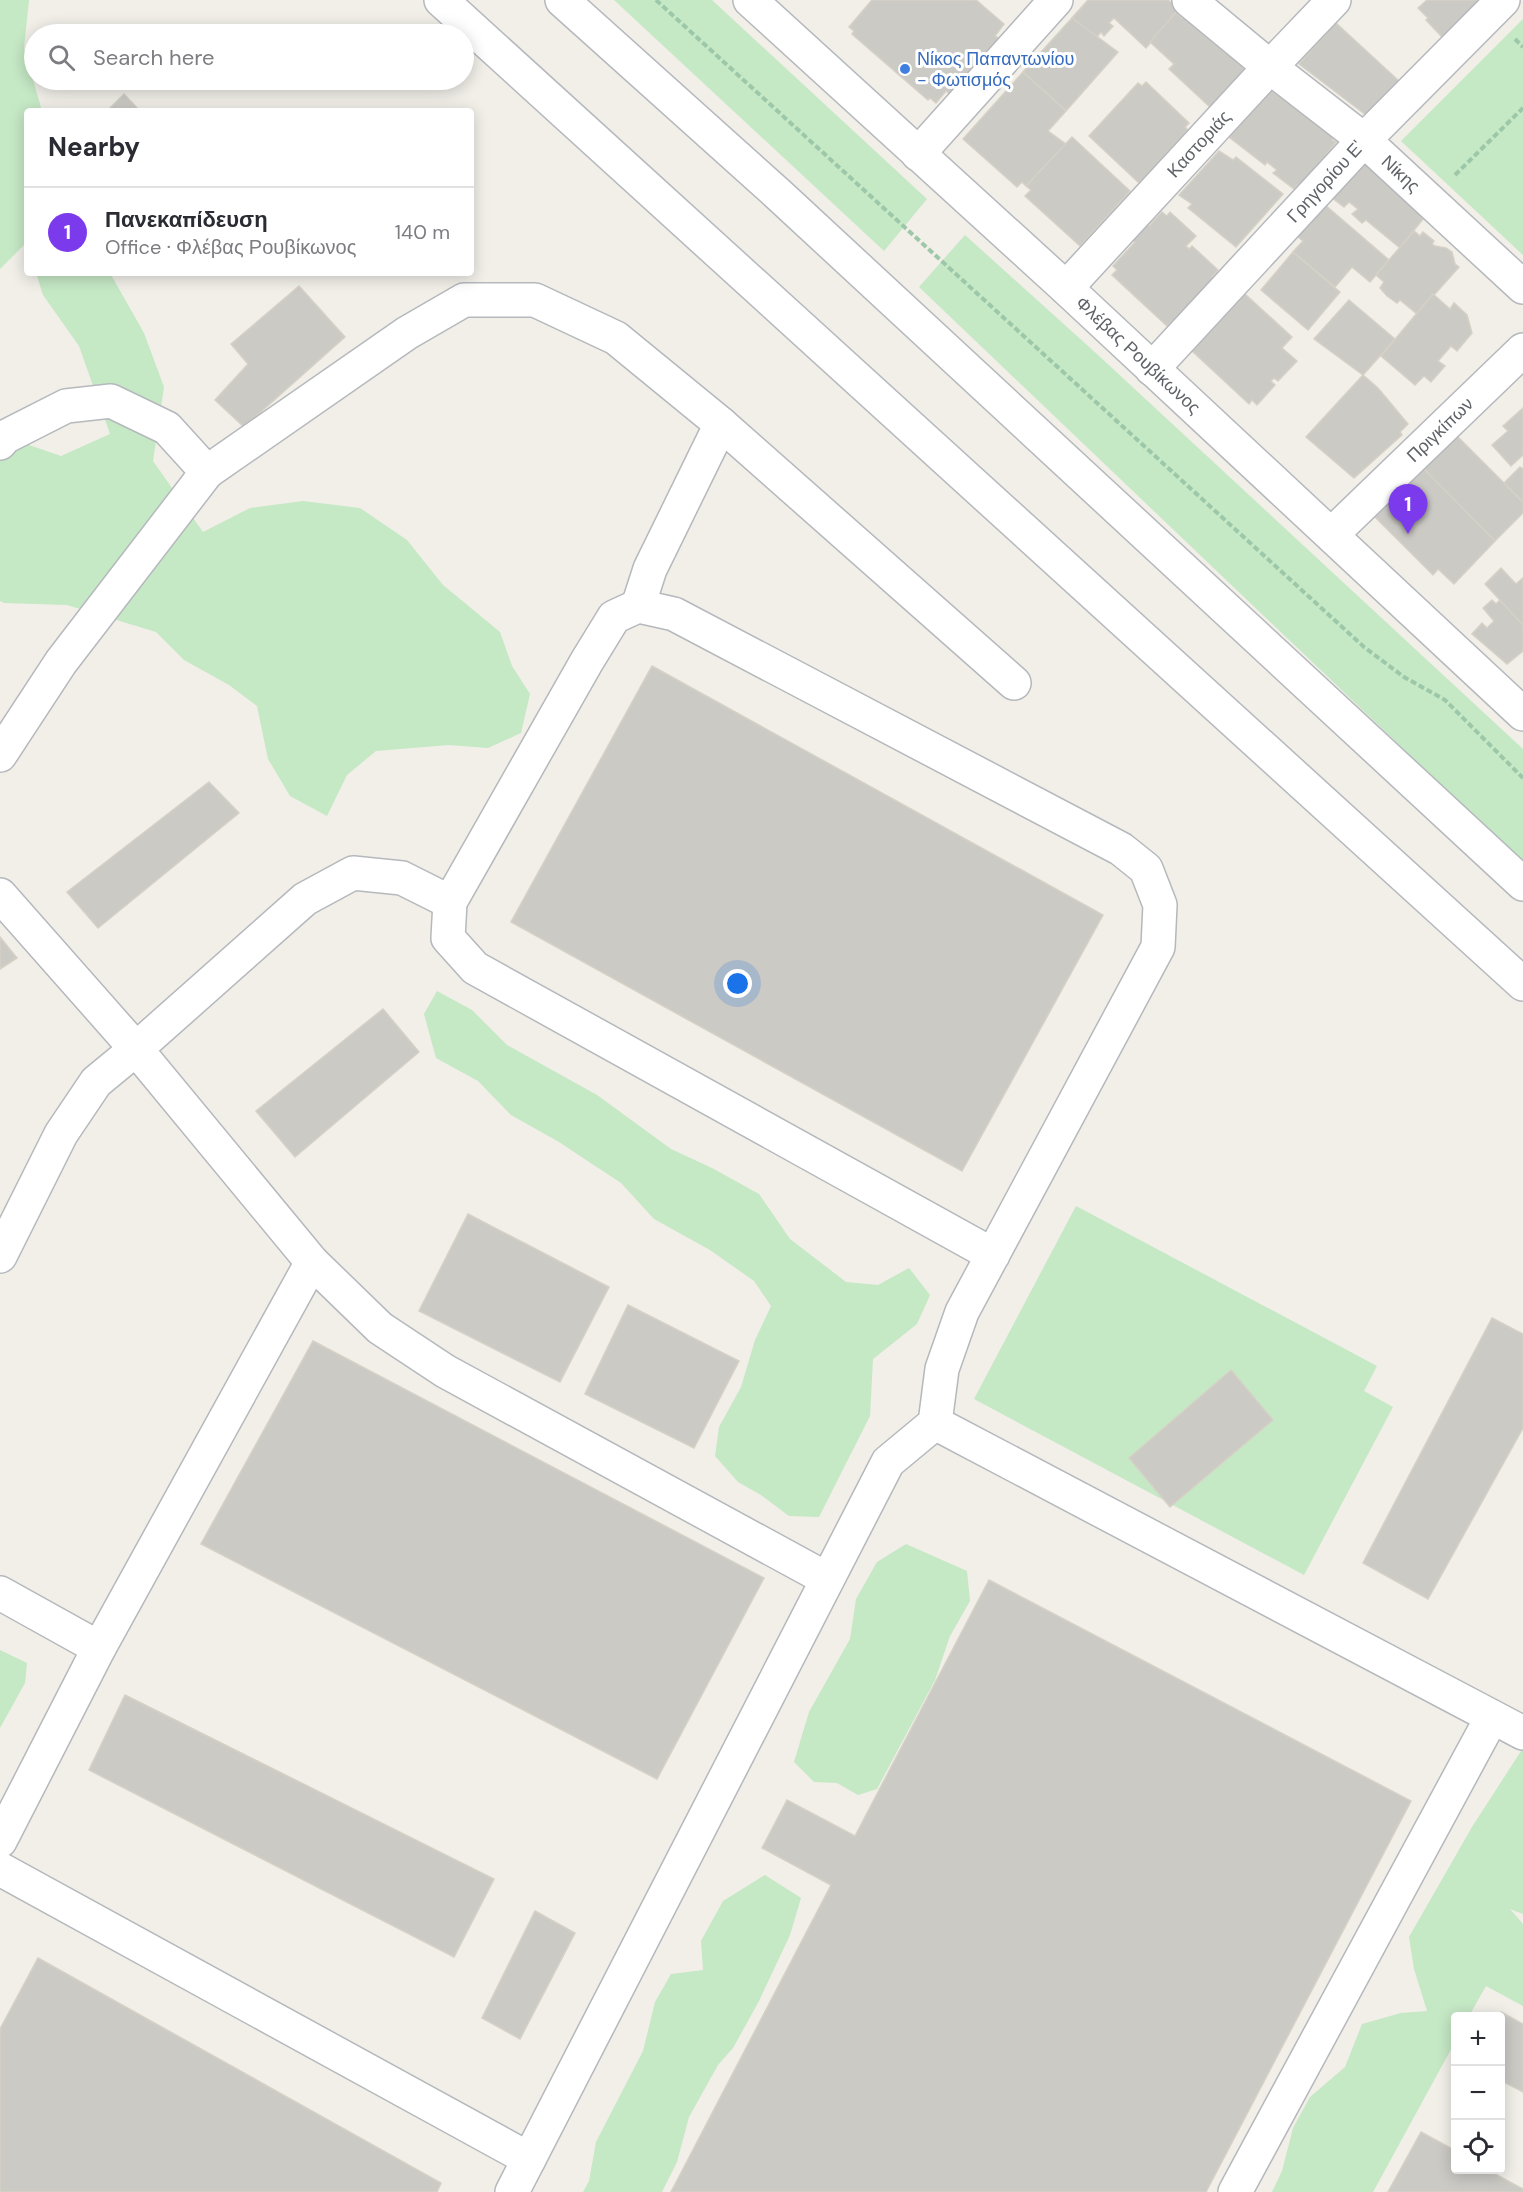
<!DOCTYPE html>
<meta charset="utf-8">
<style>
body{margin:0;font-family:"DM Sans",sans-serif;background:#f2f2f3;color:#2b2b33}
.controls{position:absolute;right:18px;bottom:18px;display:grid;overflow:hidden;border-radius:6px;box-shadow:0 3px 15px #0003}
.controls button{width:54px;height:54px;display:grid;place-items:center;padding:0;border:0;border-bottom:2px solid #e1e1e2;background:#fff;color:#2b2b33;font:30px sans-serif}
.you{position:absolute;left:738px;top:984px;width:21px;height:21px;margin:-15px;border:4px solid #fff;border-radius:50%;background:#1a73e8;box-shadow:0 0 0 9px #1a73e833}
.badge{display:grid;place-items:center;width:39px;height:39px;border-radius:50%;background:#7c3aed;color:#fff;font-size:20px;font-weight:700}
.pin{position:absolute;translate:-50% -50px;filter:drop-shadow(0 2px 3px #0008)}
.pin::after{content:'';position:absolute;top:32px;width:21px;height:18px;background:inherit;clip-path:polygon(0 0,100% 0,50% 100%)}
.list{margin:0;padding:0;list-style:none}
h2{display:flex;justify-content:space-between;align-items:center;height:78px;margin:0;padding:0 24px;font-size:26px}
h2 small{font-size:20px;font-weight:400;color:#7c7c81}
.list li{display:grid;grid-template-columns:39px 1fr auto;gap:18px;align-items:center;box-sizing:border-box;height:90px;padding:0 24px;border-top:2px solid #e1e1e2}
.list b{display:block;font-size:22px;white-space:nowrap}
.list p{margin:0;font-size:20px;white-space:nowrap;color:#7c7c81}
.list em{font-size:20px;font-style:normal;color:#7c7c81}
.icon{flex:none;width:33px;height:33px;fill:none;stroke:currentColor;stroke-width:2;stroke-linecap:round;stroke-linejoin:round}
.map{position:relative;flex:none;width:1523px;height:2192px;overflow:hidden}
.search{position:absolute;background:#fff;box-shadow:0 3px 15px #0003;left:24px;top:24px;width:450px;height:66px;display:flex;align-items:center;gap:15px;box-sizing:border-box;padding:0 21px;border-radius:33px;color:#7c7c81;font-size:22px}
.panel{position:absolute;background:#fff;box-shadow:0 3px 15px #0003;left:24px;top:108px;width:450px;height:168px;border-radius:6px}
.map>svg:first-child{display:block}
.green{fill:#c5e8c5}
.building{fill:#cccac5;stroke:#d6d1c6;stroke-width:1.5}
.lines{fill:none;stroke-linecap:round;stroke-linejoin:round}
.minor-casing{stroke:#b5b8bc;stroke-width:36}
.path{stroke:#9cc7a9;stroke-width:4;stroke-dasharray:6 3;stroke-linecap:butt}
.minor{stroke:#fff;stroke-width:33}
.shop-dot{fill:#3f7fe0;stroke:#fff;stroke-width:2}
.labels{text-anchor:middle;stroke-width:6;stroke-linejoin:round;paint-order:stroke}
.shop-label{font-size:18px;fill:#366cbe;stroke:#fff;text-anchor:start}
.street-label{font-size:18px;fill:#5f6368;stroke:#fff}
</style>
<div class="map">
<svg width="1523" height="2192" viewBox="0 0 1523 2192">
<rect width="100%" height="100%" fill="#f1efe8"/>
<g class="green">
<path d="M0 0H29L24 48 42 111H27V246L26 243 0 269Z"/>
<path d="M614 0H712L927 199 884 251Z"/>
<path d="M1523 19V255L1401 141Z"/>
<path d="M965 235 1098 355 1523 749V863L919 287Z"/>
<path d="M36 273H110L144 333 164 387 153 461 203 532 250 508 303 501 360 508 407 540 443 585 500 632 512 666 530 694 521 733 488 748 449 745 376 751 347 775 327 816 290 796 268 759 257 706 229 685 184 660 156 632 67 605 4 603 0 601V435L61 456 110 434 79 346 43 295Z"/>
<path d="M437 991 472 1010 507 1045 597 1095 671 1149 712 1168 759 1194 790 1239 846 1282 878 1285 909 1268 930 1295 917 1324 873 1359 870 1416 819 1517 789 1516 761 1495 738 1482 715 1456 719 1427 741 1387 755 1340 771 1306 754 1281 710 1250 654 1219 621 1183 559 1142 511 1115 478 1081 436 1058 424 1014Z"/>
<path d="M1076 1206 1377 1366 1364 1391 1393 1407 1304 1575 974 1399Z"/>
<path d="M906 1544 967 1571 970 1601 950 1636 935 1680 877 1789 858 1795 837 1783 814 1782 794 1762 809 1712 850 1639 856 1599 877 1562Z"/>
<path d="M0 1650 27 1663 25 1683 0 1728Z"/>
<path d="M1523 1748V1914L1510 1909 1523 1924V2006L1486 1986 1469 2016H1456L1455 2042 1373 2192H1272L1282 2171 1293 2128 1310 2097 1345 2067 1362 2024 1401 2013 1427 2011 1414 1969 1409 1937 1472 1827Z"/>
<path d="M765 1875 801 1898 790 1935 759 2001 733 2048 718 2065 689 2117 677 2162 662 2192H583L589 2181 596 2142 643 2051 655 2002 671 1974 703 1970 701 1941 723 1901Z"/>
</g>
<g class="building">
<path d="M872 0H976L1004 24 995 36 1000 39 951 95 946 91 936 103 930 98 928 100 852 34 854 31 849 27Z"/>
<path d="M1088 0H1168L1179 9 1146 48 1114 18 1109 23 1113 26 1104 36 1101 32 1097 37 1072 18Z"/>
<path d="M1427 0H1479L1442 37 1426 20 1428 18 1418 8Z"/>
<path d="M1176 12 1182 18 1185 13 1252 64 1211 108 1169 69 1174 64 1150 42Z"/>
<path d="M1072 18 1118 52 1066 111 1023 72Z"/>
<path d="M1336 23 1399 81 1370 118 1299 64Z"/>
<path d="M1023 72 1066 111 1048 131 1066 144 1026 186 1022 182 1017 187 963 139Z"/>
<path d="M1146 82 1189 123 1185 127 1188 130 1139 183 1089 136 1138 83 1142 86Z"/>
<path d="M1271 84 1336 135 1332 140 1336 142 1301 187 1297 185 1294 189 1273 173 1277 170 1267 162 1265 165 1229 137Z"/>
<path d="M124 94 140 111H107Z"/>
<path d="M1072 137 1130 191 1080 246 1025 196 1031 190 1026 186Z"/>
<path d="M1219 151 1233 160 1236 157 1283 194 1236 247 1188 208 1192 204 1179 195Z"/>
<path d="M1361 160 1424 211 1420 216 1423 219 1400 248 1366 220 1362 223 1352 214 1358 209 1349 202 1344 207 1327 194Z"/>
<path d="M1324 204 1389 260 1370 282 1352 267 1335 287 1293 252 1303 241 1297 236Z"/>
<path d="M1162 212 1167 216 1170 212 1196 236 1186 246 1189 249 1192 246 1218 270 1212 277 1217 282 1177 325 1172 321 1167 326 1112 275 1117 270 1113 266 1135 242 1132 240 1147 223 1149 226Z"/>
<path d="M1414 231 1420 236 1423 232 1434 241 1432 244 1435 246 1446 248 1452 252 1455 264 1459 267 1417 314 1400 300 1397 303 1387 296 1380 288 1384 282 1376 275Z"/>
<path d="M1293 252 1340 292 1308 330 1261 290Z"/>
<path d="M299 286 345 337 244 427 215 400 248 364 231 344Z"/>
<path d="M1245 294 1292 337 1282 348 1297 361 1278 381 1274 378 1271 381 1275 385 1257 405 1252 400 1249 404 1192 351Z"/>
<path d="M1433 294 1450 309 1454 303 1467 315 1472 333 1457 351 1451 346 1438 361 1445 366 1431 382 1424 376 1415 385 1381 356Z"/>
<path d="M1349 300 1395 339 1363 375 1314 339Z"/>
<path d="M1363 375 1378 388 1408 424 1400 432 1402 435 1354 478 1306 437Z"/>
<path d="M1523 408V455L1511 466 1492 445 1508 431 1503 426Z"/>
<path d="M1457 436 1523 502V513L1495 541 1424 469 1428 465 1425 463Z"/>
<path d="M1520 467 1523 469V502L1504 483Z"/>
<path d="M1424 469 1495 541 1454 584 1438 569 1433 575 1373 515 1417 470 1420 473Z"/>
<path d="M1501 568 1516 584 1523 578V625L1485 584Z"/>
<path d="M1492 600 1496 604 1500 600 1523 625V651L1507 664 1472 634 1482 623 1487 628 1494 621 1483 608Z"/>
<path d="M652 666 1103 915 962 1171 511 922Z"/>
<path d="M209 782 239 813 98 928 67 892Z"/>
<path d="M0 937 17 958 0 969Z"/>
<path d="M383 1009 419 1052 295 1157 256 1111Z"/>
<path d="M468 1214 609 1287 560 1382 419 1311Z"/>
<path d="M628 1305 739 1361 694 1448 585 1394Z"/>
<path d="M1492 1318 1523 1334V1428L1428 1599 1363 1563Z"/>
<path d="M313 1341 764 1578 657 1779 201 1544Z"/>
<path d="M1231 1370 1273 1420 1170 1507 1129 1458Z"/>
<path d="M989 1580 1411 1801 1206 2192H671L831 1885 762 1848 787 1800 855 1836Z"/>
<path d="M125 1695 494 1879 454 1957 89 1770Z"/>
<path d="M535 1911 575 1933 520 2039 482 2018Z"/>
<path d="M38 1958 441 2183 437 2192H0V2029Z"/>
<path d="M1501 2012 1523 2024V2092L1500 2080V2016H1493Z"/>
<path d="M1421 2132 1456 2151V2170H1488L1523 2189V2192H1388Z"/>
</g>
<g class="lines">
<defs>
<g id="minor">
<path d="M441 0 1523 984"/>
<path d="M562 0 778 194 1523 884"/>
<path id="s1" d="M750 0 1066 288 1523 714"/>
<path id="s2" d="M1189 0 1270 67 1364 140 1523 287"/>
<path d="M918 154 1056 0"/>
<path id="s3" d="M1066 288 1270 67 1334 0"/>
<path id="s4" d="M1152 369 1364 140 1503 0"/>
<path d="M721 424 1014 683"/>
<path d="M0 443 5 437 66 406 111 401 167 428 207 472 407 333 464 300H535L616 338 721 424 650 569 638 606"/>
<path id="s5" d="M1332 534 1523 350"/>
<path d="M0 755 61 662 207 472"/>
<path d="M0 895 136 1049 312 1262 380 1328 445 1371 827 1579"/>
<path d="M0 1256 61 1134 96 1082 136 1049 305 899 353 873 402 878 450 902"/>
<path d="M935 1423 1523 1733"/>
<path d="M0 1593 99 1648"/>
<path d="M0 1841 99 1648 312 1262"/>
<path d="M0 1869 529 2159"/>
<path d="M512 2192 888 1462 935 1423 942 1369 962 1312 1158 947 1160 905 1146 869 1121 849 674 614 638 606 614 617 587 661 450 902 448 938 475 968 993 1255"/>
<path d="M1235 2192 1492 1717"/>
</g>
</defs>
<use href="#minor" class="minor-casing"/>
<g class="path">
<path d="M656 0 1364 647 1404 677 1445 700 1523 778"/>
<path d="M1515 39 1523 47"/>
<path d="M1455 175 1523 108"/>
</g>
<use href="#minor" class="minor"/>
</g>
<circle class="shop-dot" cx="905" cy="69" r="6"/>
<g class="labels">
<g class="shop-label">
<text x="917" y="65">Νίκος Παπαντωνίου<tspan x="917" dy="21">- Φωτισμός</tspan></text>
</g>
<g class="street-label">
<text dy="6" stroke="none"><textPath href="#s3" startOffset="196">Καστοριάς</textPath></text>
<text dy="6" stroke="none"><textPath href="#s2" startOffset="274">Νίκης</textPath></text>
<text dy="6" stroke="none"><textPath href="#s4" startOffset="255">Γρηγορίου Ε'</textPath></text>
<text dy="6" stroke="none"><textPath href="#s1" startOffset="526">Φλέβας Ρουβίκωνος</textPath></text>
<text dy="6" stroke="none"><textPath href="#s5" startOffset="150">Πριγκίπων</textPath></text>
</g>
</g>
</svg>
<div class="controls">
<button>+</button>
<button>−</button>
<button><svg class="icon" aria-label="locate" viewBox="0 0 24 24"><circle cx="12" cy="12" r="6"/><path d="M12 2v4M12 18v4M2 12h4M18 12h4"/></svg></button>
</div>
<div class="you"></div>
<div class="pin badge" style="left:1408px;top:534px">1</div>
<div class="search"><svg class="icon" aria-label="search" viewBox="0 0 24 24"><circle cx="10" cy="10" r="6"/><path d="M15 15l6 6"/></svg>Search here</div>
<section class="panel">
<h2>Nearby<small></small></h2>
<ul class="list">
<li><span class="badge">1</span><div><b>Πανεκαπίδευση</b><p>Office · Φλέβας Ρουβίκωνος</p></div><em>140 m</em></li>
</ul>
</section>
</div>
